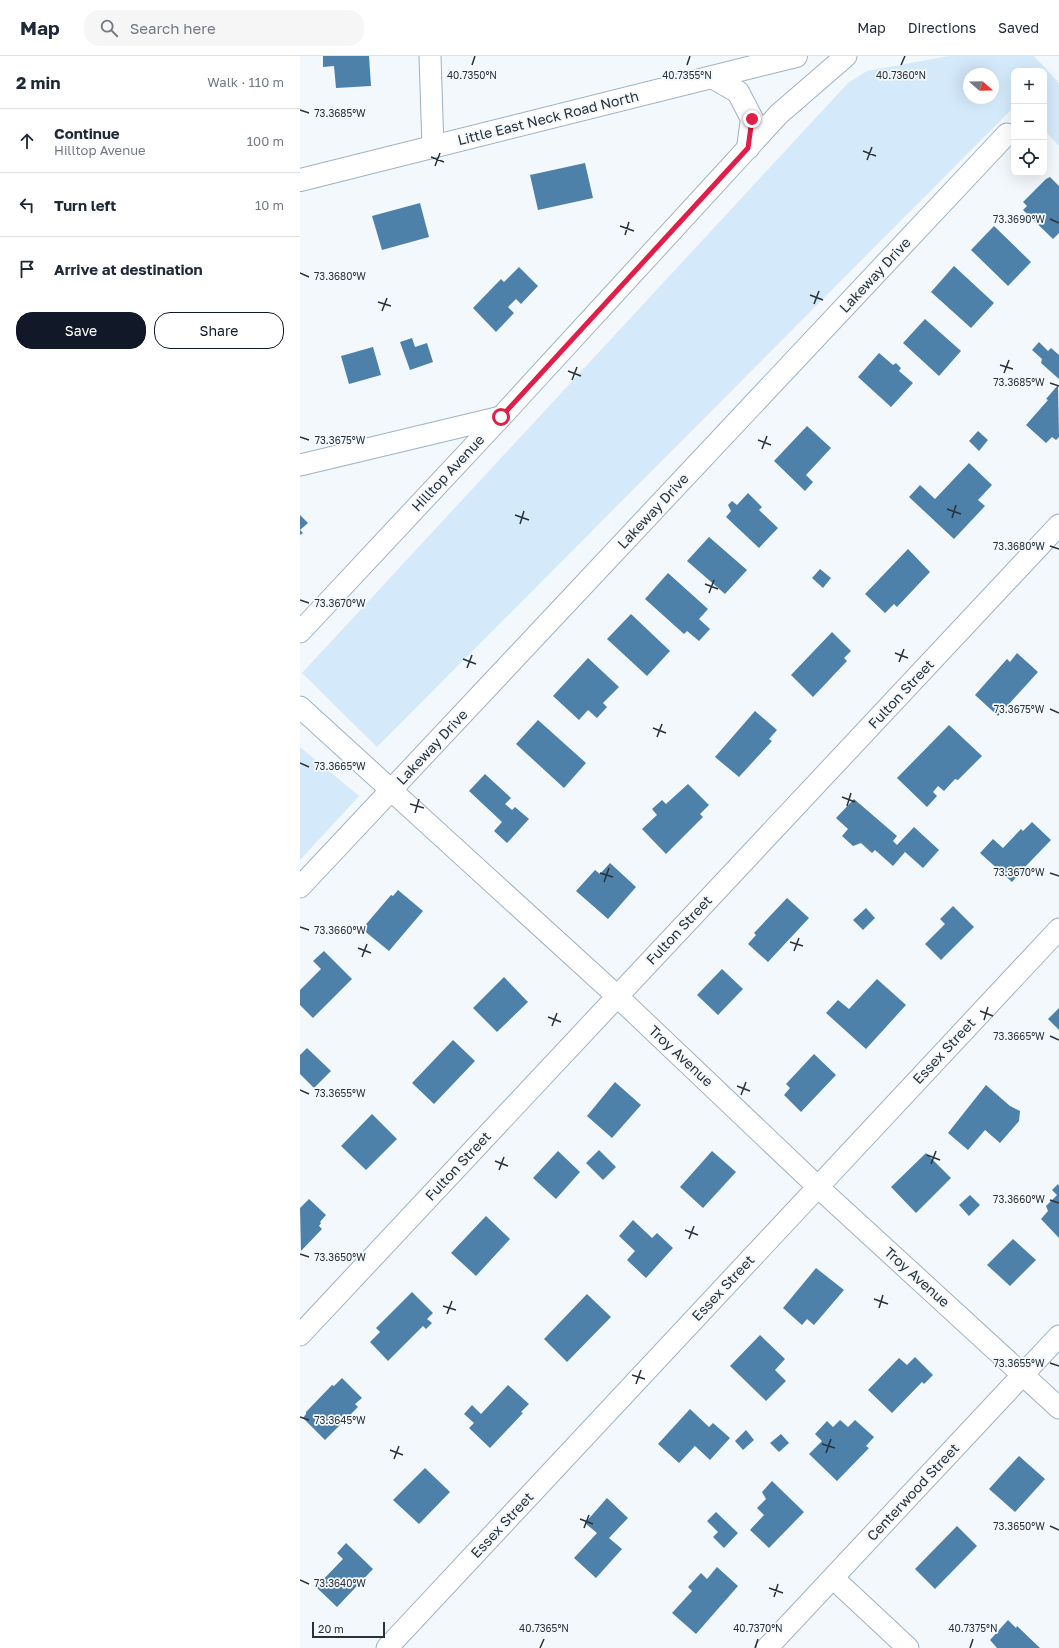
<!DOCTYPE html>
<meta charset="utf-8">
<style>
body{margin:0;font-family:"Golos Text",sans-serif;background:#f6f6f7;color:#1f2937}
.controls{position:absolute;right:12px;top:12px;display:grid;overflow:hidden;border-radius:8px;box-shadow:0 4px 16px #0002}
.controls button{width:36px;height:36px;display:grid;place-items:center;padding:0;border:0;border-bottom:1px solid #e0e1e3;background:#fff;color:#1f2937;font:20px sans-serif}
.compass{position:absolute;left:663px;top:12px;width:36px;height:36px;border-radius:50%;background:#fff;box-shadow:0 4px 16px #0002;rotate:110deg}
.scale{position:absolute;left:12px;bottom:10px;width:73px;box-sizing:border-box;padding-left:4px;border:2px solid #293239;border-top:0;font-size:11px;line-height:14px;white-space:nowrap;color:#293239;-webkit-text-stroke:3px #f3f8fc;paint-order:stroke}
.stop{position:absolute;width:12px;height:12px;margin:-9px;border:3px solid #e11d48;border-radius:50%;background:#fff}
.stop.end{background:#e11d48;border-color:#fff;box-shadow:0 1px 4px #0008}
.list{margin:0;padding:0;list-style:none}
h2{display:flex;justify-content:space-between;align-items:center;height:52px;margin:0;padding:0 16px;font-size:17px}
h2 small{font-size:13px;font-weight:400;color:#747a83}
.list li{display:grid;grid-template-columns:26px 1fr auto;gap:12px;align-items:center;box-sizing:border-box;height:64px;padding:0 16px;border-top:1px solid #e0e1e3}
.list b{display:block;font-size:15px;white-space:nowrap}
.list p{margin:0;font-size:13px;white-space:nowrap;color:#747a83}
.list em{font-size:13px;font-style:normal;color:#747a83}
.actions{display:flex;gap:8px;padding:12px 16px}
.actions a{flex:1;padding:9px 0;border:1px solid #111827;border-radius:16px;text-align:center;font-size:14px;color:#111827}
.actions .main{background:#111827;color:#fff}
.icon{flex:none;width:22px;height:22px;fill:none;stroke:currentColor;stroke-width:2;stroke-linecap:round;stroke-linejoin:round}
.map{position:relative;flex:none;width:759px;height:1592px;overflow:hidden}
header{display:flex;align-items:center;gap:24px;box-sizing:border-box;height:56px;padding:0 20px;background:#fff;border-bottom:1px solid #e0e1e3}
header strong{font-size:19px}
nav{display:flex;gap:22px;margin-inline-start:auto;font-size:14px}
.search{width:280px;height:36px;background:#f6f6f7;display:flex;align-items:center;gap:10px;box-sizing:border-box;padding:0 14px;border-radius:16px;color:#747a83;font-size:15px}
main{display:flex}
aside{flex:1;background:#fff}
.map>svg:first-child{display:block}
.green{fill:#d4e9fa;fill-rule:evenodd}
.building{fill:#4d81aa}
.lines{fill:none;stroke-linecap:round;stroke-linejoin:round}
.minor-casing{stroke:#9db2c4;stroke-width:23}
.secondary-casing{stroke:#9db2c4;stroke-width:24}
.minor{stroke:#fff;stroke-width:21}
.secondary{stroke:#fff;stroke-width:22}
.route{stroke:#e11d48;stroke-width:5}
.ticks{fill:none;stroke:#293239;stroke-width:1.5}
.labels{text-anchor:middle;stroke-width:3.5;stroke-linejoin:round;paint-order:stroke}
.street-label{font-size:14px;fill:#293239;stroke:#f3f8fc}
.ticks-label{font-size:10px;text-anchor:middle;fill:#293239;stroke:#f3f8fc;stroke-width:3.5;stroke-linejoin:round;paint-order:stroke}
</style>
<header>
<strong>Map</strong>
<div class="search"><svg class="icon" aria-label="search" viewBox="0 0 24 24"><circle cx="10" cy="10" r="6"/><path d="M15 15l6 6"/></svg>Search here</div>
<nav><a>Map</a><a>Directions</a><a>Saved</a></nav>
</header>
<main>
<aside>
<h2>2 min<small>Walk · 110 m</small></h2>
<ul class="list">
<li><svg class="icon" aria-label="ahead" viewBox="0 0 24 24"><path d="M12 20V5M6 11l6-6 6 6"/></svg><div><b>Continue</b><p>Hilltop Avenue</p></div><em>100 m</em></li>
<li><svg class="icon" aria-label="left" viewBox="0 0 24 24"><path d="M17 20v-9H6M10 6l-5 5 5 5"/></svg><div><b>Turn left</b></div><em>10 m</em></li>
<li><svg class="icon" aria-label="arrive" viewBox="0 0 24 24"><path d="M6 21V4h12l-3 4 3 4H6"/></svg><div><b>Arrive at destination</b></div></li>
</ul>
<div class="actions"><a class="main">Save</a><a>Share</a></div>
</aside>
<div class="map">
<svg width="759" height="1592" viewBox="0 0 759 1592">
<rect width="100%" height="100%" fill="#f3f8fc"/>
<g class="green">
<path d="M649 0H734L759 27V90L744 74V15H714V51L77 691 2 617 548 27 567 15ZM669 18H693V42H669Z"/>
<path d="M0 691 59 740 0 804Z"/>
</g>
<g class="building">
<path d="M23 0H69L71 30 36 32 34 10 23 11Z"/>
<path d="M285 107 293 142 238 154 230 119Z"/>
<path d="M750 121 759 130V177L753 183 723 154 727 150 723 146 746 123Z"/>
<path d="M120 147 129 181 82 194 72 160Z"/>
<path d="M694 170 731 206 708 230 671 194Z"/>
<path d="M654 210 694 247 671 272 631 236Z"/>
<path d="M219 211 238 230 221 248 216 243 208 251 214 257 196 276 173 252 201 223 204 226Z"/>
<path d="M625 263 661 295 639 320 603 287Z"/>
<path d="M112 282 115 291 127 287 133 306 110 314 100 286Z"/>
<path d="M739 286 748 295 751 292 759 299V323L741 307 742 303 732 294Z"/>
<path d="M73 291 81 319 49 328 41 300Z"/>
<path d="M579 297 593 309 596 307 601 312 599 315 613 327 591 351 558 321Z"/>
<path d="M758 329 759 381 756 384 752 381 746 387 726 369 748 344 746 343Z"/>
<path d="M507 370 531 392 506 419 513 426 505 435 474 405Z"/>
<path d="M678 375 688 384 679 395 669 385Z"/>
<path d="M669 407 692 429 678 444 685 450 654 483 609 441 620 429 635 443Z"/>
<path d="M448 437 462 451 459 454 478 472 459 492 426 461 431 455 428 449 432 445 437 449Z"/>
<path d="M0 459 8 467 0 474 3 477 0 479Z"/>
<path d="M409 481 447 514 425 538 387 505Z"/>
<path d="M608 493 630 516 597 551 594 548 585 557 565 538Z"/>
<path d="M520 513 531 522 523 532 512 522Z"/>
<path d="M368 517 408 553 399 563 410 573 399 585 387 575 384 578 345 543Z"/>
<path d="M331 558 370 595 347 620 307 583Z"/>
<path d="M532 576 551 595 544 602 547 605 513 641 491 619Z"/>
<path d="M717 597 738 616 698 660 675 639 707 603 710 606Z"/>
<path d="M288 602 319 631 303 647 307 651 297 662 288 654 279 664 253 640Z"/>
<path d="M455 655 477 674 469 683 472 685 439 721 415 701Z"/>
<path d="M238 664 286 707 264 732 216 688Z"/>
<path d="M649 669 682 700 658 724 655 723 644 735 638 730 633 736 637 740 627 751 597 722Z"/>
<path d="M185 718 211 742 205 748 212 754 215 751 229 763 207 787 194 775 202 766 169 735Z"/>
<path d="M388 728 409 749 400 758 403 761 366 798 342 773 357 759 352 753 362 744 366 748Z"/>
<path d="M554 743 597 780 593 785 597 789 614 771 639 794 623 812 605 796 593 810 575 794 572 797 561 787 553 790 542 780 548 773 536 762Z"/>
<path d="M732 766 751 784 725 811 729 815 726 820 721 816 712 826 680 797 693 783 703 792 721 773 723 775Z"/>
<path d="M310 807 336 831 308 863 276 835 295 814 300 818Z"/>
<path d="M98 834 123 855 89 895 62 873 91 839 93 840Z"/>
<path d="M487 842 509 862 468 906 448 888 456 879 454 877Z"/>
<path d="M653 850 674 871 641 904 625 888 645 868 640 863Z"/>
<path d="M566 852 575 862 563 874 553 864Z"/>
<path d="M24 895 52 923 13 962 0 949V934L21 913 13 905Z"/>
<path d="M422 913 443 933 418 959 397 939Z"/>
<path d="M204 921 228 946 197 976 173 952Z"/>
<path d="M577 923 606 949 566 993 526 957 538 944 549 953Z"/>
<path d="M759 952V974L748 963Z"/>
<path d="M153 984 175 1005 134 1048 112 1027Z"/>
<path d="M7 992 31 1015 14 1032 0 1018V999Z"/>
<path d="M514 998 536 1019 501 1056 484 1039 490 1032 486 1028Z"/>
<path d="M315 1026 341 1049 312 1082 287 1060Z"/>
<path d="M686 1029 710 1050 720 1055 719 1065 700 1087 685 1074 668 1094 648 1077Z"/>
<path d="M72 1058 97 1083 66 1114 41 1090Z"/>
<path d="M299 1094 316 1111 303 1124 286 1107Z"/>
<path d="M258 1095 280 1116 256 1143 233 1122Z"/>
<path d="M412 1095 436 1116 403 1152 380 1131Z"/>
<path d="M626 1097 651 1122 616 1157 591 1131Z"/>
<path d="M758 1128 759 1130V1182L741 1163 748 1155 746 1150 757 1139 752 1134Z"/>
<path d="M670 1139 680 1149 669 1160 659 1149Z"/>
<path d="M9 1143 26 1159 20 1166 21 1167 19 1170 22 1173 1 1195 0 1152Z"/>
<path d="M186 1160 210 1183 176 1220 151 1197Z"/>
<path d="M333 1164 352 1182 357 1177 373 1192 346 1222 327 1204 335 1195 319 1180Z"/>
<path d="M713 1183 736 1204 710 1230 687 1209Z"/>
<path d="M516 1212 544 1234 514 1269 507 1263 502 1269 483 1252Z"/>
<path d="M112 1236 133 1257 127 1263 132 1267 126 1273 123 1270 88 1305 70 1286 80 1276 76 1272Z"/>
<path d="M287 1238 311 1261 267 1306 244 1283Z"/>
<path d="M460 1279 485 1303 475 1314 486 1325 466 1345 430 1310Z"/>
<path d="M615 1301 633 1319 624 1328 622 1326 592 1357 568 1334 599 1302 607 1309Z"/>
<path d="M42 1322 62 1342 55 1348 58 1351 25 1384 3 1362 6 1358V1356L32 1329 34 1330Z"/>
<path d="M208 1329 229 1348 221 1356 223 1357 190 1392 169 1372 174 1367 164 1358 172 1349 181 1358Z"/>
<path d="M390 1353 409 1371 413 1367 430 1382 410 1404 395 1390 379 1407 358 1388Z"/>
<path d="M540 1364 548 1371 555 1364 574 1381 566 1390 569 1392 537 1425 509 1398 522 1385 515 1378 527 1365 533 1371Z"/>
<path d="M446 1374 454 1384 443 1394 435 1385Z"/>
<path d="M481 1378 489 1387 479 1396 470 1387Z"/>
<path d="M719 1400 745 1423 715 1456 689 1433Z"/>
<path d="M125 1412 150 1436 119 1468 93 1444Z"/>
<path d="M472 1425 504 1456 469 1492 450 1474 464 1459 457 1452 466 1443 462 1436Z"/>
<path d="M307 1442 328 1462 309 1482 322 1493 296 1522 274 1502 297 1477 285 1467Z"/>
<path d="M416 1456 438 1477 424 1492 413 1481 418 1476 407 1465Z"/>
<path d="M657 1470 677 1490 635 1533 615 1513Z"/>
<path d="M46 1487 73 1513 37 1551 16 1531 43 1503 37 1497Z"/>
<path d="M417 1511 438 1530 396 1578 372 1557 392 1535 388 1531 401 1517 407 1523Z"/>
<path d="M708 1564 716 1572 717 1570 740 1592H697L690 1584Z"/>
</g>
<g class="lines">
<defs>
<g id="minor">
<path d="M130 0 133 91"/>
<path d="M0 409 201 361"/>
<path d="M0 576 201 361 479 58 546 0"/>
<path d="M0 651 317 940 518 1131 759 1352"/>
<path d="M0 831 707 78"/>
<path d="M0 1279 759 469"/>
<path d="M533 1522 608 1592"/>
<path d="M87 1592 759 873"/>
<path d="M467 1592 759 1280"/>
</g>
<g id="secondary">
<path d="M414 22 438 36 452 63 448 92"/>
<path d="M0 124 496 0"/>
</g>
</defs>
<use href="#minor" class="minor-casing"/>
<use href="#secondary" class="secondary-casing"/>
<use href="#minor" class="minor"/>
<use href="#secondary" class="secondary"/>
</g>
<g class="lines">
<path class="route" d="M201 361 448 92 452 63"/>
</g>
<path class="ticks" d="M172 9 175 0M387 9 390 0M601 9 605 0M0 54 9 57M563 95 576 100M131 101 144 106M567 104 572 91M135 110 140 97M750 163 759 167M320 170 334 175M325 179 329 166M0 217 9 221M510 239 523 244M78 246 91 250M514 248 519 235M82 255 87 242M700 309 713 313M268 315 281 320M704 317 709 304M272 324 277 311M750 327 759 330M0 381 9 384M458 384 471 389M462 393 467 380M647 453 661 458M215 459 229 464M652 462 656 449M220 468 224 455M750 490 759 493M405 528 418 533M409 537 414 524M0 544 9 547M595 597 608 602M163 603 176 608M599 606 604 593M167 612 172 599M750 653 759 657M353 672 366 677M357 681 362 668M0 707 9 711M542 741 555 746M110 748 124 752M547 750 551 737M115 757 119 743M300 817 313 821M750 817 759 820M304 826 309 812M0 871 9 874M490 886 503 890M58 892 71 897M494 895 499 882M62 901 67 888M680 955 693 960M248 961 261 966M684 964 688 951M252 970 257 957M750 980 759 984M437 1030 450 1035M0 1034 9 1038M441 1039 446 1026M627 1099 640 1104M195 1105 208 1110M631 1108 636 1095M199 1114 204 1101M750 1144 759 1147M385 1174 398 1179M389 1183 394 1170M0 1198 9 1201M574 1243 588 1248M143 1250 156 1254M579 1252 583 1239M147 1258 152 1245M750 1307 759 1310M332 1319 345 1323M336 1328 341 1314M0 1361 9 1364M522 1388 535 1392M90 1394 103 1399M526 1397 531 1383M94 1403 99 1390M280 1463 293 1468M750 1470 759 1474M284 1472 289 1459M0 1524 9 1528M469 1532 483 1537M474 1541 478 1528M240 1592 244 1583M455 1592 458 1583M670 1592 673 1583"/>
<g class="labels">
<g class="street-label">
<text transform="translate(248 62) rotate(-14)" y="5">Little East Neck Road North</text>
<text transform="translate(575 219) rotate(-47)" y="5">Lakeway Drive</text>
<text transform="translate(148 417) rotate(-47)" y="5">Hilltop Avenue</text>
<text transform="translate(353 455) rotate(-47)" y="5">Lakeway Drive</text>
<text transform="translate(601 638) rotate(-47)" y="5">Fulton Street</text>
<text transform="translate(132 691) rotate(-47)" y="5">Lakeway Drive</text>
<text transform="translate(379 874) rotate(-47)" y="5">Fulton Street</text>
<text transform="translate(644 995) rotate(-47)" y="5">Essex Street</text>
<text transform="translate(381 1000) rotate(43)" y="5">Troy Avenue</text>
<text transform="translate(158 1110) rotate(-47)" y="5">Fulton Street</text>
<text transform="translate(617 1221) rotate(42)" y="5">Troy Avenue</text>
<text transform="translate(423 1232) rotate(-47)" y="5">Essex Street</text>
<text transform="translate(613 1436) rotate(-47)" y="5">Centerwood Street</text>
<text transform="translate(202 1469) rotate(-47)" y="5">Essex Street</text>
</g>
</g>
<g class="ticks-label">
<text x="601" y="23">40.7360°N</text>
<text x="172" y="23">40.7350°N</text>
<text x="387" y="23">40.7355°N</text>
<text x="40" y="61">73.3685°W</text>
<text x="719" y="167">73.3690°W</text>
<text x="40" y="224">73.3680°W</text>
<text x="719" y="330">73.3685°W</text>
<text x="40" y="388">73.3675°W</text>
<text x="719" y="494">73.3680°W</text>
<text x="40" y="551">73.3670°W</text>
<text x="719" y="657">73.3675°W</text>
<text x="40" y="714">73.3665°W</text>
<text x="719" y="820">73.3670°W</text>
<text x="40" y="878">73.3660°W</text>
<text x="719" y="984">73.3665°W</text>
<text x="40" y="1041">73.3655°W</text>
<text x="719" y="1147">73.3660°W</text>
<text x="40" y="1205">73.3650°W</text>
<text x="719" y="1311">73.3655°W</text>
<text x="40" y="1368">73.3645°W</text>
<text x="719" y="1474">73.3650°W</text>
<text x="40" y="1531">73.3640°W</text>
<text x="244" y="1576">40.7365°N</text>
<text x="458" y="1576">40.7370°N</text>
<text x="673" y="1576">40.7375°N</text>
</g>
</svg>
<div class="controls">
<button>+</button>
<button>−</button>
<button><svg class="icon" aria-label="locate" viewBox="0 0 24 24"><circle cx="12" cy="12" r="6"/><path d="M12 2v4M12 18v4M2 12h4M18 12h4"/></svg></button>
</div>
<svg class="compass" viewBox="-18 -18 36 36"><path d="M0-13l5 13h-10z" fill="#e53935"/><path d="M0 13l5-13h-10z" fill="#747a83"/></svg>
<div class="scale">20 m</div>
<div class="stop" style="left:201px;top:361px"></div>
<div class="stop end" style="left:452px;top:63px"></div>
</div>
</main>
